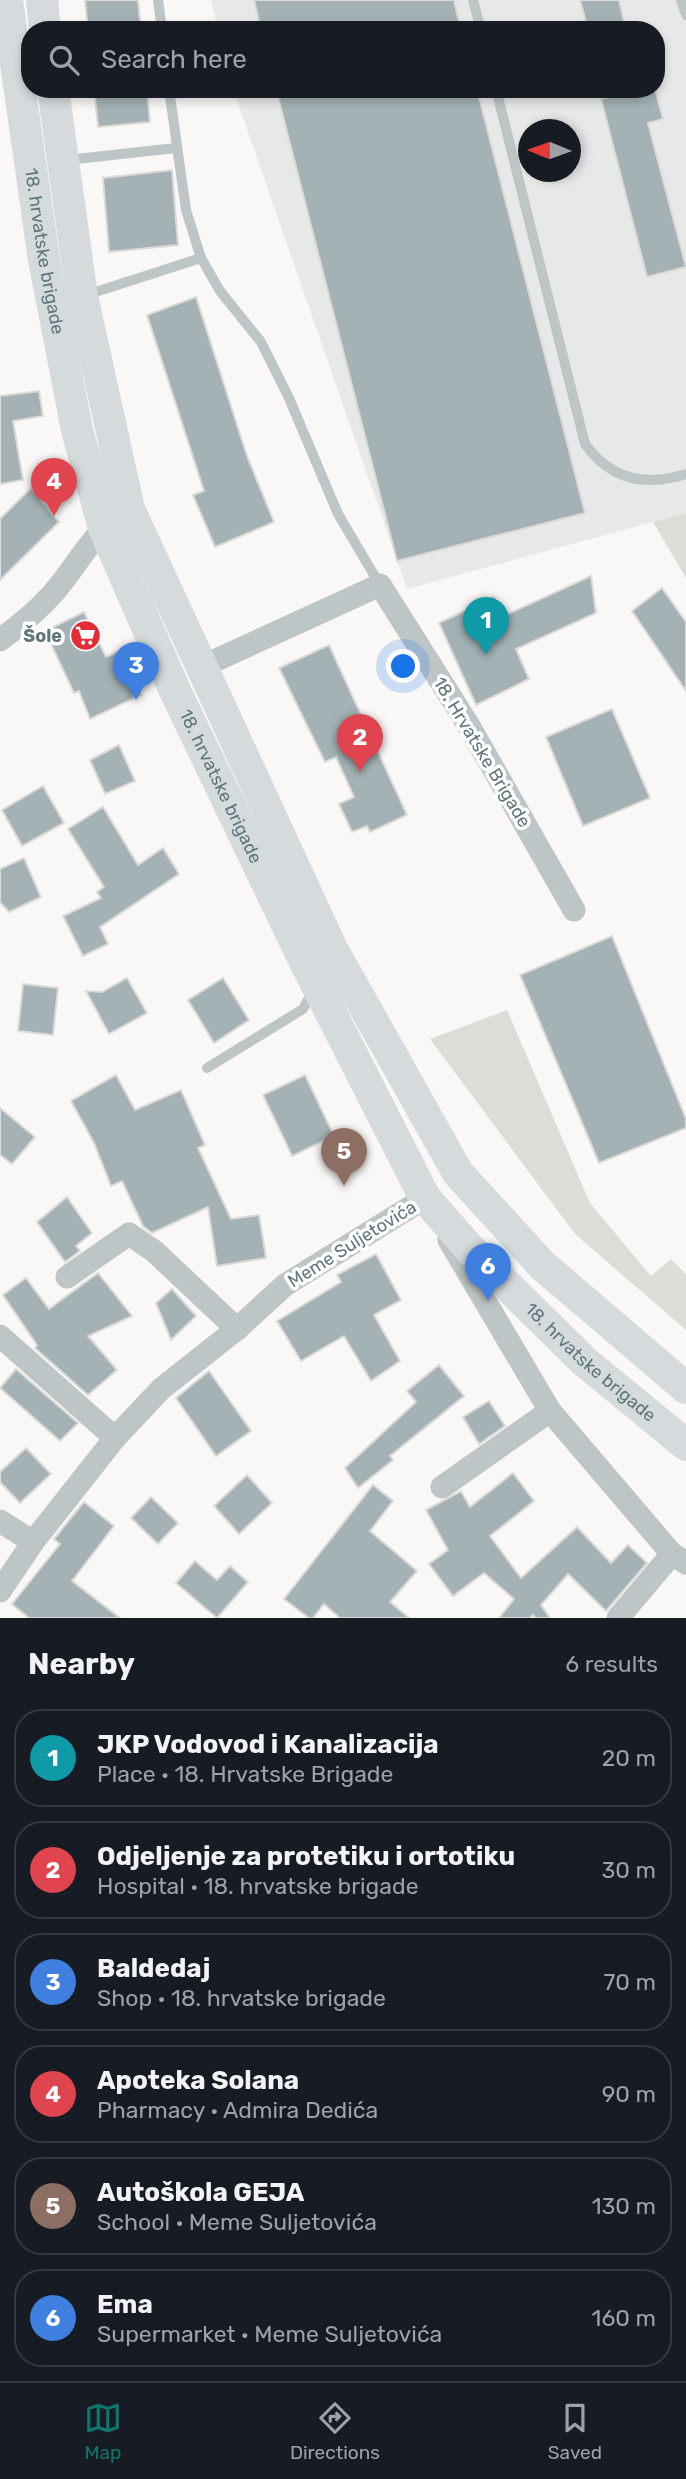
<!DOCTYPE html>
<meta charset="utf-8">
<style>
body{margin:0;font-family:Rubik,sans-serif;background:#242831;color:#f1f3f6}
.compass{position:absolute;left:518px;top:119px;width:63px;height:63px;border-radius:50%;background:#171b24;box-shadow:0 4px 10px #0003;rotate:271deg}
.you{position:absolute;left:404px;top:667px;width:24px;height:24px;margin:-18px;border:5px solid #fff;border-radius:50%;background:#1a73e8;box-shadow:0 0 0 10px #1a73e833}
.badge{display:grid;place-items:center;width:46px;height:46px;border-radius:50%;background:#0f766e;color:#fff;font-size:23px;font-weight:700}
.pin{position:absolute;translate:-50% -58px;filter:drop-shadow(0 2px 4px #0008)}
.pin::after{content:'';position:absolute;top:37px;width:24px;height:21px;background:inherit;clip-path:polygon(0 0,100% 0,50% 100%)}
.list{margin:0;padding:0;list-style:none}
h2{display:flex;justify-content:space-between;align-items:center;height:91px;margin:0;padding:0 28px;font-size:30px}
h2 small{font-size:23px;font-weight:400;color:#9ea1a6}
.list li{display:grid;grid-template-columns:46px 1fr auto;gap:21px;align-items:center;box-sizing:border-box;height:98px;margin:0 14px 14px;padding:0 14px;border:2px solid #363941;border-radius:28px}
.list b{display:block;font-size:26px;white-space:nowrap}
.list p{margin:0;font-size:23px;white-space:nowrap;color:#9ea1a6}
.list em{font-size:23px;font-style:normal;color:#9ea1a6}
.icon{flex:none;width:38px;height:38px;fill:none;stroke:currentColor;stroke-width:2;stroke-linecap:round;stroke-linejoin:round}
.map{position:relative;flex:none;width:686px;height:1618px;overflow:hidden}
.search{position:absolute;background:#171b24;box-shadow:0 4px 10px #0003;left:21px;right:21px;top:21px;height:77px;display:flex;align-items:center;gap:18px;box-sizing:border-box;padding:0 24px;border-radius:28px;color:#9ea1a6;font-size:26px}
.sheet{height:763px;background:#171b24}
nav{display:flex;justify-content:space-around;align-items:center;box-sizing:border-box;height:98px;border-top:2px solid #363941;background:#171b24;font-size:19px;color:#9ea1a6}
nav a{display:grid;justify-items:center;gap:4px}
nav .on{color:#0f766e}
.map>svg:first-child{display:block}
.built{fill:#e7e8e8;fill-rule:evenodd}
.green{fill:#dbded6}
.building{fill:#a4b2b5;stroke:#dbdad9;stroke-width:2}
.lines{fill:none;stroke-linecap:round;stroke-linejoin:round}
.service{stroke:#bdc5c7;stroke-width:10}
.minor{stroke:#bdc5c7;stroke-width:23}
.secondary{stroke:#d5dbdd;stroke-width:32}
.labels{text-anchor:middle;stroke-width:7;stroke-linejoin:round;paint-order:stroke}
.street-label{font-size:18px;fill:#5f777c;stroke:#fff}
.poi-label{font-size:18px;font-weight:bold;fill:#5f777c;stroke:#fff;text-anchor:end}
</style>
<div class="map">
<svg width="686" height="1618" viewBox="0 0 686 1618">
<rect width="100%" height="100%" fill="#f9f8f7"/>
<path class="built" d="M211 0H686V513L407 589 233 89H656V30H218ZM528 130H570V172H528Z"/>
<g class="green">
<path d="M686 513V578L653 522Z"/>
<path d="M507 1010 590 1203 651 1276 671 1259 686 1274V1330L575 1234 430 1039Z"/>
</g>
<g class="building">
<path d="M85 0H138L141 30H88Z"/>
<path d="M254 0H454L461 30H261Z"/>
<path d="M580 0H619L626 30H588Z"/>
<path d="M94 89H147L150 122 98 127Z"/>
<path d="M276 89H477L585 513 397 561Z"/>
<path d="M613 89H655L663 119 648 123 686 267 647 277 601 99 615 95Z"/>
<path d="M172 170 178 245 109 252 103 178Z"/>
<path d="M196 297 247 456 274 522 215 547 193 495 204 491 147 315Z"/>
<path d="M39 391 43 416 13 421 23 480 0 484V396Z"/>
<path d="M31 488 59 522 0 580V519Z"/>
<path d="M591 576 596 613 516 649 529 679 476 705 439 623 494 597 501 617Z"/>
<path d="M662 588 686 622V691L632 611Z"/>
<path d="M84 612 106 657 121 650 141 695 90 719 79 691 74 693 45 631Z"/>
<path d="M329 645 407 815 370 832 367 826 352 832 339 804 354 797 336 757 325 762 279 668Z"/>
<path d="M612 709 650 798 583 826 546 737Z"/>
<path d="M119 745 135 781 105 794 90 760Z"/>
<path d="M43 786 64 823 22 846 2 810Z"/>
<path d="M103 807 138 865 163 848 179 874 100 927 108 944 83 956 63 916 101 898 97 892 104 887 68 829Z"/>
<path d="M24 858 41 897 9 912 0 902V869Z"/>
<path d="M612 936 686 1119V1128L599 1163 520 975Z"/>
<path d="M127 978 147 1013 109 1034 86 991 102 992Z"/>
<path d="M223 978 249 1020 214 1043 188 1000Z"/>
<path d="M23 984 58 988 53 1035 18 1031Z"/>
<path d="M116 1075 135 1110 181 1090 205 1145 198 1148 231 1219 259 1215 266 1258 217 1266 208 1207 152 1233 143 1226 122 1181 111 1186 94 1143 71 1101Z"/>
<path d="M305 1075 334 1136 292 1156 263 1095Z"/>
<path d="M0 1108 35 1137 12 1164 0 1155Z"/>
<path d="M67 1197 92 1233 76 1246 80 1251 65 1262 37 1222Z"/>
<path d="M376 1254 401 1300 374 1315 400 1361 371 1381 344 1336 301 1361 277 1321 341 1282 337 1275Z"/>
<path d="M98 1273 132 1316 88 1336 117 1370 88 1395 35 1348 37 1345 3 1295 26 1278 49 1309Z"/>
<path d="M172 1289 196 1316 171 1340 156 1303Z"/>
<path d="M439 1365 464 1396 390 1456 393 1460 358 1488 345 1468 416 1402 407 1391Z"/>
<path d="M16 1369 78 1423 60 1441 0 1388Z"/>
<path d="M209 1371 251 1431 216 1456 176 1398Z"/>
<path d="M489 1401 505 1426 479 1444 463 1417Z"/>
<path d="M26 1448 51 1474 20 1503 0 1482V1472Z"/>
<path d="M513 1473 534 1501 490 1536 521 1578 577 1527 611 1563 628 1545 647 1563 606 1611 568 1574 541 1605 550 1618H536L533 1615 530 1618H499L514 1599 484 1573 453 1596 429 1564 448 1550 426 1510 461 1491 470 1507Z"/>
<path d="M247 1475 272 1503 239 1534 214 1506Z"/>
<path d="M373 1485 393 1501 370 1531 417 1571 390 1602 409 1618H340L324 1604 313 1618H309L284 1599Z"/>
<path d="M151 1497 178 1523 158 1544 131 1518Z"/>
<path d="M84 1502 114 1526 72 1581 120 1618H29L12 1604 60 1544 54 1539Z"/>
<path d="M195 1561 217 1580 230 1566 248 1582 217 1618 176 1583Z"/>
</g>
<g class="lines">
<g class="service">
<path d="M158 0 162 30"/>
<path d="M473 0 481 30"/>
<path d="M681 0 686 15"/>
<path d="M169 89 186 210 201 258 220 291 261 342 289 398 338 514 380 585"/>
<path d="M496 89 585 444C610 479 645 487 686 474"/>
<path d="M67 160 176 148"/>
<path d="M83 296 201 258"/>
<path d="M207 1068 303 1009 314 988"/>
</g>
<g class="minor">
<path d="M0 640C23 623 46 604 63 581 80 559 92 537 115 519"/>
<path d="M201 667 380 585 469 726 574 910"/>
<path d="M449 1240 550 1411 672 1554 686 1563"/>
<path d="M67 1277 129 1234 154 1251 237 1329"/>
<path d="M0 1336 115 1438"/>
<path d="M442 1487 550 1411"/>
<path d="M0 1521 33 1542"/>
<path d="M0 1591 33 1542 115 1438 161 1389 237 1329 285 1285 425 1198 432 1211"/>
<path d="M618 1618 672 1554"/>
</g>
<g class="secondary">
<path id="s1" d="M7 0 44 260 77 430 104 528 176 693 304 960 425 1198 470 1249 584 1361 686 1445"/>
<path d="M42 0 45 30"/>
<path d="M53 89 82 296 129 509 331 947 458 1173 542 1265 686 1388"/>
</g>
</g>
<defs>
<symbol id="supermarket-disc" viewBox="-11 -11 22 22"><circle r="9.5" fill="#e32d36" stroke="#fff"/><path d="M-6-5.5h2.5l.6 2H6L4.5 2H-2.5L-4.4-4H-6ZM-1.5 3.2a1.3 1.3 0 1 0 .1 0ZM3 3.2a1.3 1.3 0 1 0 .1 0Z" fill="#fff"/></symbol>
</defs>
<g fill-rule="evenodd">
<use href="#supermarket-disc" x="68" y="618" width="35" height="35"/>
</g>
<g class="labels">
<g class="street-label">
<text dy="6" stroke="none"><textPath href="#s1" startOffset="254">18. hrvatske brigade</textPath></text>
<text transform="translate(482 752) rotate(59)" y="6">18. Hrvatske Brigade</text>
<text dy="6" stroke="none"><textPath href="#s1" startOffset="821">18. hrvatske brigade</textPath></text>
<text transform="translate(352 1244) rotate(-32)" y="6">Meme Suljetovića</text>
<text dy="6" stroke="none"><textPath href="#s1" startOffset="1514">18. hrvatske brigade</textPath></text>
</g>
<g class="poi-label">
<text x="62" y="642">Šole</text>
</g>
</g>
</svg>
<svg class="compass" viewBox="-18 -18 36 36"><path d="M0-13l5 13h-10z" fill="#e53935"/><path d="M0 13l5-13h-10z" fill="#9ea1a6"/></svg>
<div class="you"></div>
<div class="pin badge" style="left:486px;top:655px;background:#0f9aa8">1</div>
<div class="pin badge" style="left:360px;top:772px;background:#e0444e">2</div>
<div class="pin badge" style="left:136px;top:700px;background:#3f7fe0">3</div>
<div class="pin badge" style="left:54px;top:516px;background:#e0444e">4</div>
<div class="pin badge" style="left:344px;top:1186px;background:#8d6e63">5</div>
<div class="pin badge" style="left:488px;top:1301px;background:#3f7fe0">6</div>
<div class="search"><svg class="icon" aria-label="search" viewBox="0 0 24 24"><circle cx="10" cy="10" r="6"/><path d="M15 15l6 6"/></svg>Search here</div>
</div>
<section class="sheet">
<h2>Nearby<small>6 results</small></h2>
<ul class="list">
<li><span class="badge" style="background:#0f9aa8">1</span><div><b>JKP Vodovod i Kanalizacija</b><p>Place · 18. Hrvatske Brigade</p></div><em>20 m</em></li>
<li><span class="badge" style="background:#e0444e">2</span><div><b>Odjeljenje za protetiku i ortotiku</b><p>Hospital · 18. hrvatske brigade</p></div><em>30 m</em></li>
<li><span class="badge" style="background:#3f7fe0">3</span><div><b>Baldedaj</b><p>Shop · 18. hrvatske brigade</p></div><em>70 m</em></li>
<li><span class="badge" style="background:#e0444e">4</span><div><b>Apoteka Solana</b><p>Pharmacy · Admira Dedića</p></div><em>90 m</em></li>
<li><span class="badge" style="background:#8d6e63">5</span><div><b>Autoškola GEJA</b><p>School · Meme Suljetovića</p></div><em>130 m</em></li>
<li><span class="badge" style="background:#3f7fe0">6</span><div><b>Ema</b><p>Supermarket · Meme Suljetovića</p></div><em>160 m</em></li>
</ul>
</section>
<nav>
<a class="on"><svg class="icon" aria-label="map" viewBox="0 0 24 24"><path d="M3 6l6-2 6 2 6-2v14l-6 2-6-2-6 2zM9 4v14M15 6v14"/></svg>Map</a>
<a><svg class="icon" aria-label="directions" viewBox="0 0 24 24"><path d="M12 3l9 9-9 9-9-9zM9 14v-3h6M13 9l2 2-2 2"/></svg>Directions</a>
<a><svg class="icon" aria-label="saved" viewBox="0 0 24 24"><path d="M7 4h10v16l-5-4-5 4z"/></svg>Saved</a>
</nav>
